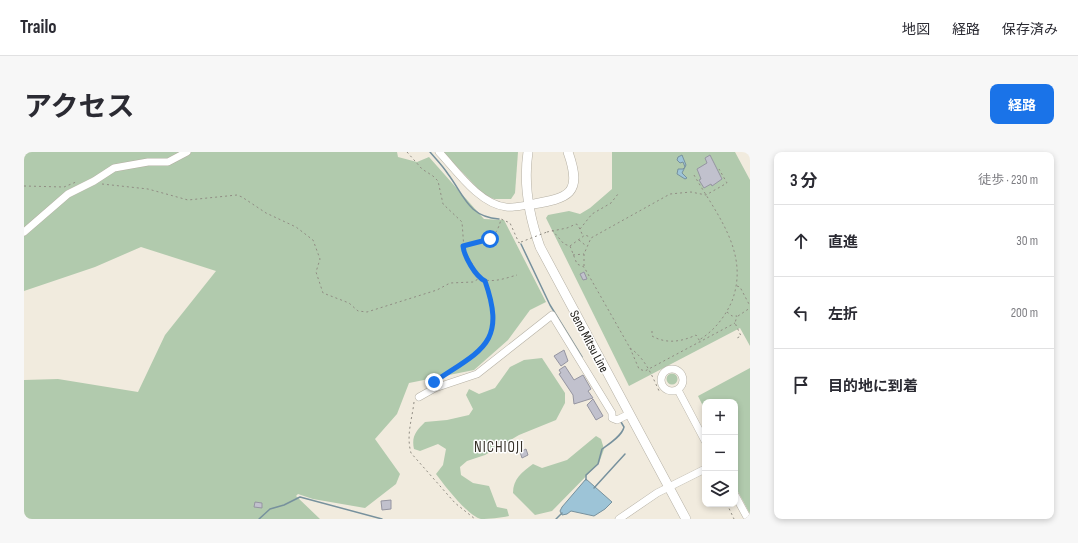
<!DOCTYPE html>
<html lang="ja">
<meta charset="utf-8">
<style>
body{margin:0;font-family:"Sofia Sans Condensed","Noto Sans JP",sans-serif;background:#f7f7f7;color:#2b2b33}
.controls{position:absolute;right:12px;bottom:12px;display:grid;overflow:hidden;border-radius:8px;box-shadow:0 2px 6px #0003}
.controls button{width:36px;height:36px;display:grid;place-items:center;padding:0;border:0;border-bottom:1px solid #e1e1e2;background:#fff;color:#2b2b33;font:20px sans-serif}
.stop{position:absolute;width:12px;height:12px;margin:-9px;border:3px solid #1a73e8;border-radius:50%;background:#fff}
.stop.end{background:#1a73e8;border-color:#fff;box-shadow:0 1px 4px #0008}
.list{margin:0;padding:0;list-style:none}
h2{display:flex;justify-content:space-between;align-items:center;height:52px;margin:0;padding:0 16px;font-size:17px}
h2 small{font-size:13px;font-weight:400;color:#7c7c81}
.list li{display:grid;grid-template-columns:26px 1fr auto;gap:12px;align-items:center;box-sizing:border-box;height:72px;padding:0 16px;border-top:1px solid #e1e1e2}
.list b{display:block;font-size:15px;white-space:nowrap}
.list em{font-size:13px;font-style:normal;color:#7c7c81}
.icon{flex:none;width:22px;height:22px;fill:none;stroke:currentColor;stroke-width:2;stroke-linecap:round;stroke-linejoin:round}
.map{position:relative;flex:none;width:726px;height:367px;overflow:hidden;border-radius:8px}
header{display:flex;align-items:center;gap:24px;box-sizing:border-box;height:56px;padding:0 20px;background:#fff;border-bottom:1px solid #e1e1e2}
header strong{font-size:19px}
nav{display:flex;gap:22px;margin-inline-start:auto;font-size:14px}
.intro{display:flex;align-items:center;justify-content:space-between;box-sizing:border-box;height:96px;padding:0 24px}
h1{margin:0;font-size:28px}
.button{padding:10px 18px;border-radius:8px;background:#1a73e8;color:#fff;font-size:14px;font-weight:700}
main{display:flex;gap:24px;padding:0 24px}
aside{flex:1;background:#fff;border-radius:8px;box-shadow:0 2px 6px #0003}
.map>svg:first-child{display:block}
.green{fill:#b1caad}
.water{fill:#9dc4d7;stroke:#77919d}
.lines{fill:none;stroke-linecap:round;stroke-linejoin:round}
.stream{stroke:#77919d;stroke-width:1.5}
.building{fill:#c1c1cd;stroke:#9595a1}
.minor-casing{stroke:#b5b0a4;stroke-width:8}
.major-casing{stroke:#b5b0a4;stroke-width:10}
.path{stroke:#908c83;stroke-width:1;stroke-dasharray:2 3;stroke-linecap:butt}
.minor{stroke:#fff;stroke-width:7}
.major{stroke:#fff;stroke-width:9}
.path-bridge{stroke:#908c83;stroke-width:1;stroke-dasharray:2 3;stroke-linecap:butt}
.route{stroke:#1a73e8;stroke-width:5}
.labels{text-anchor:middle;stroke-width:3;stroke-linejoin:round;paint-order:stroke}
.street-label{font-size:13px;fill:#1d1b17;stroke:#fff}
.quarter-label{font-size:15px;letter-spacing:1px;fill:#373229;stroke:#fff}
</style>
<header>
<strong>Trailo</strong>
<nav><a>地図</a><a>経路</a><a>保存済み</a></nav>
</header>
<div class="intro"><h1>アクセス</h1><a class="button">経路</a></div>
<main>
<div class="map">
<svg width="726" height="367" viewBox="0 0 726 367">
<rect width="100%" height="100%" fill="#f1ebde"/>
<g class="green">
<path d="M0 0H373L374 5 393 10 405 5 460 67 480 68 522 150 506 158 484 188 450 218 385 231 373 262 351 287 376 322 372 332 341 356 289 347 274 342 272 344 296 367H0V228L34 227 114 240 141 183 192 119 117 95 71 115 0 139Z"/>
<path d="M419 0H494L491 41 487 47H470L459 42Z"/>
<path d="M588 0H711L726 28V194L716 176 605 234 522 66 524 63 545 59 556 62 566 56 588 37Z"/>
<path d="M518 206 541 241V251L532 268 495 283 461 303 443 309 436 315 437 323 449 331 465 334 473 355 483 357 485 364C476 366 465 367 457 367 444 364 420 333 412 322L419 313 422 297 414 292 396 299 390 297C387 284 393 278 401 270L423 268 445 263 449 257 442 243 445 237 455 242 471 236 486 215 500 208Z"/>
<path d="M726 216V362L711 334V321L713 319 711 316V250H681V258L674 244Z"/>
<circle cx="648" cy="227" r="5.5"/>
<path d="M572 284 577 287 580 297 575 311 528 359 511 363 489 341C489 327 498 320 509 312L518 316 543 308Z"/>
</g>
<g class="water">
<path d="M658 3 662 13 658 21 663 26 661 27 653 22 654 17H659L661 15 659 10 656 11 653 8 654 5Z"/>
<path d="M562 327 588 350 581 357 570 364 547 359 543 362 538 363 536 359 538 355Z"/>
</g>
<g class="lines">
<g class="stream">
<path d="M406 0C412 7 419 14 424 22 440 43 444 65 475 67"/>
<path d="M497 92 526 153 558 205"/>
<path d="M562 328V323L574 312 578 297C585 292 598 284 600 275L597 270"/>
<path d="M570 336 601 302"/>
<path d="M235 367 246 357 260 353 276 345 358 367"/>
<path d="M532 367 538 361"/>
</g>
</g>
<g class="building">
<path d="M686 3 698 27 688 34 687 32 680 36 675 28 677 27 673 17 683 11 681 6Z"/>
<path d="M560 120 563 127 559 128 556 122Z"/>
<path d="M540 198 544 209 537 214 530 204Z"/>
<path d="M541 214 550 228 559 223 567 237 564 239 569 246 550 252 549 243 535 222 537 221 535 218Z"/>
<path d="M569 247 579 264 572 268 563 253Z"/>
<path d="M502 297 504 303 498 306 496 300Z"/>
<path d="M367 348V357L358 358 357 349Z"/>
<path d="M231 350 238 351V356L230 355Z"/>
</g>
<g class="lines">
<defs>
<g id="minor">
<path d="M415 0C432 18 455 52 482 55 489 56 497 54 504 53"/>
<path d="M0 80 44 42 70 29 90 16 124 10H144L163 0"/>
<circle cx="648" cy="228" r="11"/>
<path d="M654 238 681 289"/>
<path d="M395 245 411 236 453 222 528 163 588 261V266L593 268 605 262"/>
<path d="M711 343 724 367"/>
<path d="M595 367 633 341 681 317"/>
</g>
<g id="major">
<path d="M504 0C499 33 505 64 516 95L662 367"/>
<path d="M504 53C542 46 560 45 544 0"/>
</g>
</defs>
<use href="#minor" class="minor-casing"/>
<use href="#major" class="major-casing"/>
<g class="path">
<path d="M383 0 398 17 409 24 414 29 419 52 438 70 440 97 456 126C467 132 482 126 493 123"/>
<path d="M670 23C693 63 726 101 708 149 701 165 690 179 675 188"/>
<path d="M78 32 124 37 164 48 213 43 218 45 242 61 272 75 289 88 296 107 292 120 299 141 325 151 334 159 343 160 413 138 426 131 449 130 456 126"/>
<path d="M0 34 40 35 52 30"/>
<path d="M556 77 568 62 587 51 594 42"/>
<path d="M528 78 540 92 546 94 553 112 560 115 606 196C622 207 628 224 636 241"/>
<path d="M523 80 543 76 552 72 554 73 559 84"/>
<path d="M555 88 561 93"/>
<path d="M440 93C460 90 472 89 477 67L486 71 495 91 497 90"/>
<path d="M546 94 561 83 566 85"/>
<path d="M549 103 560 102"/>
<path d="M560 114V102L567 86 646 42 667 40 682 43 703 31 695 17"/>
<path d="M713 134 716 135 726 154"/>
<path d="M703 160 708 164H713L711 171 717 184 713 186"/>
<path d="M714 164 726 156"/>
<path d="M628 179V184C642 192 657 190 672 183L677 191"/>
<path d="M606 196 615 217 621 219 711 171"/>
<path d="M412 228C459 197 482 191 461 129"/>
<path d="M390 250C388 268 382 283 387 301L431 351 451 367"/>
<path d="M703 352 710 367"/>
</g>
<use href="#minor" class="minor"/>
<use href="#major" class="major"/>
<path class="path-bridge" d="M497 90 523 80"/>
</g>
<g class="lines">
<path class="route" d="M410 230C457 198 483 192 461 129 451 124 440 104 439 94L466 87"/>
</g>
<g class="labels">
<g class="street-label">
<text transform="translate(566 189) rotate(62)" y="5">Seno Mitsu Line</text>
</g>
<g class="quarter-label">
<text x="475" y="300">NICHIOJI</text>
</g>
</g>
</svg>
<div class="controls">
<button>+</button>
<button>−</button>
<button><svg class="icon" aria-label="layers" viewBox="0 0 24 24"><path d="M12 4l9 5-9 5-9-5zM3 14l9 5 9-5"/></svg></button>
</div>
<div class="stop" style="left:466px;top:87px"></div>
<div class="stop end" style="left:410px;top:230px"></div>
</div>
<aside>
<h2>3 分<small>徒歩 · 230 m</small></h2>
<ul class="list">
<li><svg class="icon" aria-label="ahead" viewBox="0 0 24 24"><path d="M12 20V5M6 11l6-6 6 6"/></svg><div><b>直進</b></div><em>30 m</em></li>
<li><svg class="icon" aria-label="left" viewBox="0 0 24 24"><path d="M17 20v-9H6M10 6l-5 5 5 5"/></svg><div><b>左折</b></div><em>200 m</em></li>
<li><svg class="icon" aria-label="arrive" viewBox="0 0 24 24"><path d="M6 21V4h12l-3 4 3 4H6"/></svg><div><b>目的地に到着</b></div></li>
</ul>
</aside>
</main>
